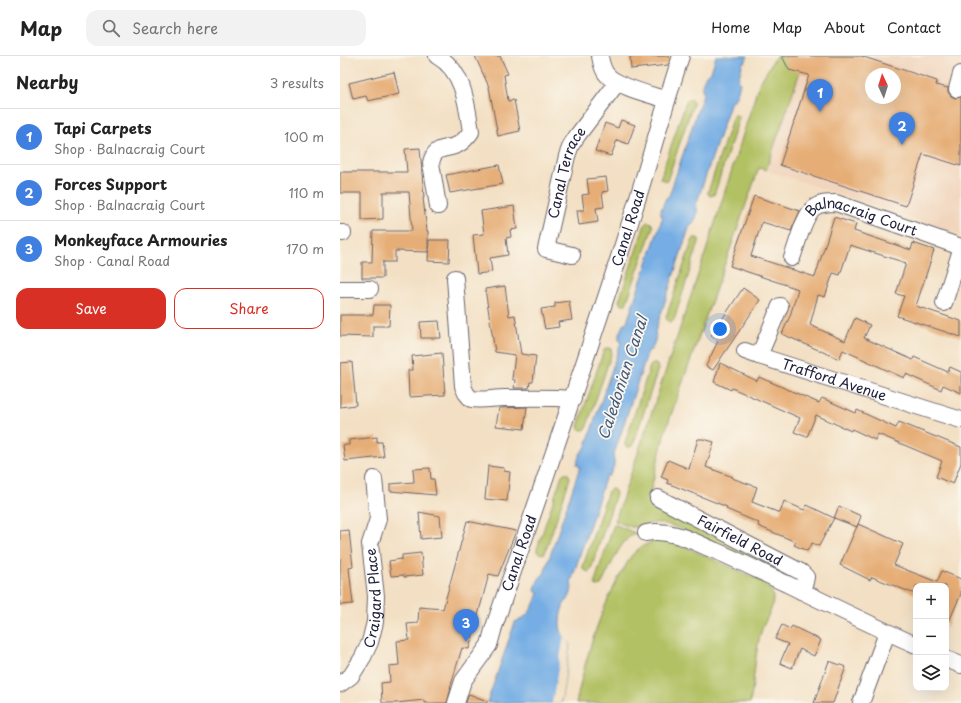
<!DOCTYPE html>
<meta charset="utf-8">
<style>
body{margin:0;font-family:"Playpen Sans",sans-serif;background:#f2f2f2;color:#222}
.controls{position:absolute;right:12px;bottom:12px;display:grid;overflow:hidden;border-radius:8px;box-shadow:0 4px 16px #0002}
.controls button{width:36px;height:36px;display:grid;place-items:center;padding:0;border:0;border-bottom:1px solid #e0e0e0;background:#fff;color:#222;font:20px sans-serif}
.compass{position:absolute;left:525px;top:12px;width:36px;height:36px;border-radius:50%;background:#fff;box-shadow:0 4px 16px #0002;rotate:356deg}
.you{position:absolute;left:380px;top:273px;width:14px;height:14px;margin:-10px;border:3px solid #fff;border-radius:50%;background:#1a73e8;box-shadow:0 0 0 6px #1a73e833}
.badge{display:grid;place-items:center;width:26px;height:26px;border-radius:50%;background:#d93025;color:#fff;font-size:13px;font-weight:700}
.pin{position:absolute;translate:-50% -33px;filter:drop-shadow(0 1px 2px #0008)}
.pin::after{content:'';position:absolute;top:21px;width:14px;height:12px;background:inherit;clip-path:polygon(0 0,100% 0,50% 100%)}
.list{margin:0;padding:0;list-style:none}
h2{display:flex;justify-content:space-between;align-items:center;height:52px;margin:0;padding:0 16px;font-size:17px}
h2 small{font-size:13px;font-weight:400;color:#767676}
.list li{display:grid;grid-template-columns:26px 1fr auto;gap:12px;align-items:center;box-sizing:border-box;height:56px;padding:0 16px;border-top:1px solid #e0e0e0}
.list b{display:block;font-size:15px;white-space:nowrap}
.list p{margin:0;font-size:13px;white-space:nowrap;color:#767676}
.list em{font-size:13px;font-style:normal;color:#767676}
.actions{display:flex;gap:8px;padding:12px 16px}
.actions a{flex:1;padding:9px 0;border:1px solid #d93025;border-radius:12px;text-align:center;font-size:14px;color:#d93025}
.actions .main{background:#d93025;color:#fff}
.icon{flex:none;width:22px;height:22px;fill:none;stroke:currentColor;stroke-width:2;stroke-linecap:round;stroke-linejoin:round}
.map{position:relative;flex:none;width:621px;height:647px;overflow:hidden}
header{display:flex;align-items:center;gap:24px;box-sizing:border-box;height:56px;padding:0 20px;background:#fff;border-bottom:1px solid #e0e0e0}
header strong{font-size:19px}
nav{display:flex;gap:22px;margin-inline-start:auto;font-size:14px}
.search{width:280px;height:36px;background:#f2f2f2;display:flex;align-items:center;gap:10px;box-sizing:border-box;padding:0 14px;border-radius:12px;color:#767676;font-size:15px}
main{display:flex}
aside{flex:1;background:#fff}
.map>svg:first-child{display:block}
.built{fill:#f1d5bd;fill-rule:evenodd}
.green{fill:#b2c163;stroke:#6a724f}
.water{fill:#75ade4;stroke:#4c6890}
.pier{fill:#f3e0c4}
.building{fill:#e6ad76;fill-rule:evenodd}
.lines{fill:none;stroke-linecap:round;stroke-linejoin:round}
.minor-casing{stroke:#6b646b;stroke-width:18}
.minor{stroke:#fff;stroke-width:16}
.labels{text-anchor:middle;stroke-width:3.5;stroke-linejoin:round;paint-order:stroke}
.street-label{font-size:14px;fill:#22223b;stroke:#fbf7ec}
.water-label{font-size:15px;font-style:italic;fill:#435a7f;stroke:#fbf7ec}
</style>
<header>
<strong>Map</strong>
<div class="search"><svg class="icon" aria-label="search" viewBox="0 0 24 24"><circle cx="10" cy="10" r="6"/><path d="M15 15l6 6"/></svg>Search here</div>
<nav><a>Home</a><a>Map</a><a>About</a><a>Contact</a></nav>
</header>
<main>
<aside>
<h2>Nearby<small>3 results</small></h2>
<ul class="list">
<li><span class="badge" style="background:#3f7fe0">1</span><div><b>Tapi Carpets</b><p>Shop · Balnacraig Court</p></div><em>100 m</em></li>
<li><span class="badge" style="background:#3f7fe0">2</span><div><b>Forces Support</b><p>Shop · Balnacraig Court</p></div><em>110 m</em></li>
<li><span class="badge" style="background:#3f7fe0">3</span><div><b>Monkeyface Armouries</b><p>Shop · Canal Road</p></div><em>170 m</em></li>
</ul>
<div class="actions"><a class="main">Save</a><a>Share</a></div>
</aside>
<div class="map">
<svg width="621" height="647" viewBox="0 0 621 647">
<rect width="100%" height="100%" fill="#fbf7ec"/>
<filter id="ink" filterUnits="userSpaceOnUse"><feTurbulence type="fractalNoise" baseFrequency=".025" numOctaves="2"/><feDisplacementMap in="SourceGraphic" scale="8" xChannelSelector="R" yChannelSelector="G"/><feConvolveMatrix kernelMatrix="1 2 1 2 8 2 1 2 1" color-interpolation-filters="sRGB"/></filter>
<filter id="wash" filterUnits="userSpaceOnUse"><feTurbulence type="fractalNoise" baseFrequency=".012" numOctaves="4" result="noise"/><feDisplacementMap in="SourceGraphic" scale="16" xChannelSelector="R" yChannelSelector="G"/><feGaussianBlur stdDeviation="0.9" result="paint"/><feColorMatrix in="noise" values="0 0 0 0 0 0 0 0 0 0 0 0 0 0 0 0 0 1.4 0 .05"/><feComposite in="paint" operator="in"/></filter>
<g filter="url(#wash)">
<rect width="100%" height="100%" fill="#f3e0c4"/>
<path class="built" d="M466 0H621V179L426 114ZM531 18H555V42H531Z"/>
<g class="green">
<path d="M436 0H451L463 7 426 114 419 112 325 376 308 445 410 495 451 519 409 502 339 472 321 467H312L300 471H291L275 465 366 195 419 28Z"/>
<path d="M348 43H351L353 45V48L327 125 320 123 346 45Z"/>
<path d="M395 59 399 60V62L374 139 370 140 368 138V136L393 60Z"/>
<path d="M307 166H310L312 168 313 171 286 248 282 249 280 247 279 245 305 168Z"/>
<path d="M354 182H357L359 183V186L334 264 332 265 329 266 327 264 326 261 353 183Z"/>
<path d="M266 292H269L271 293 272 296 246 373C242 375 239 374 238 370L264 294Z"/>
<path d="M312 308H315L317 309 318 313 293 389 290 391H288L285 389V387L310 310Z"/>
<path d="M224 417H227L229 419 230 422 205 497C202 498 200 498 197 496V493L222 419Z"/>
<path d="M271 433H273L275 435 276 438 251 513 249 516 246 515 243 513V510L268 435Z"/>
<path d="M274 468 295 477C278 486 270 514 261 529L257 530 255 529V525Z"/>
<path d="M313 485H323L341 489 420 524C425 528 433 534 433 541 434 552 426 563 422 573 414 597 415 623 410 647H236C246 601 259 555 283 514 287 508 290 500 295 496 300 491 307 488 313 485Z"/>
</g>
<path class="water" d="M376 0H408L405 6H403L398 25 400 27 397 38 394 44 391 45 356 149C359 156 356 163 353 168L350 169 315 276C317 281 314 289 311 294L308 295 273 401C276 407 273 414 269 420H266L231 526C233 533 231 539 227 545L225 546C219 559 216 577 230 587L221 647H147L175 566C190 560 193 551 198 537L195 535C196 528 198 522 204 518L240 411 237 409C238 403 240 395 245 393L281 286 279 284V278L284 267 287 266 323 160 321 159V154L326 142 329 140 364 35 362 34V28L366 19 371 16Z"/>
<path class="pier" d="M224 580 230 587 221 647H212Z"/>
<g id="blocks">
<g class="building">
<path d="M135 0H160L168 18 164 19 168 45 174 44 180 75 158 80 149 31Z"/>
<path d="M290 0H329L330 5 328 9 291 13Z"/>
<path d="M442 0H521L597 25 596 29 608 32V36L611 40 615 42 621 41V110L583 98 566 150 440 109 469 19 449 14ZM531 18H555V42H531Z"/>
<path d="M54 16 59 38 28 45 26 40 13 43 9 27Z"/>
<path d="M281 64 295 69 288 88 277 84 271 100 255 95 265 67 278 72Z"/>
<path d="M80 92 84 142H83L87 175H88V196L55 195V206H42H43V222H22V206H32L33 175H72L69 136H43V163L22 164V137H0V116H67L65 93Z"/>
<path d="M159 109 163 128 110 137 106 119Z"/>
<path d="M266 121 268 135 262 136 264 151 256 152 258 166 239 169 237 154H244L242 139 249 138 247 123Z"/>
<path d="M414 140 460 155 451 175 422 166 411 200 475 221 494 161 516 168 514 175 571 194 573 187 594 194 576 250 621 265V281L557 260 564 240 556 238 566 207 510 189 500 219 493 217 485 241 478 239 470 269 505 285 515 262 530 269 524 282 573 304 574 301 608 316 610 311 621 316V337L603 329 601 334 566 318 564 322 503 294 499 303 442 278 450 260 458 233 390 210Z"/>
<path d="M174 150 177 173 170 174 171 181 166 182 168 199 150 202 152 216 137 218 133 179 144 178 141 155Z"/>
<path d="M89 184H110L109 206 88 205Z"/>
<path d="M165 230 169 260 175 259 181 298 196 300 193 326H190L189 332H174L175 324 172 323 175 299 155 296 145 233Z"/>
<path d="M403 232 420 244 373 314 366 310 378 285 371 280Z"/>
<path d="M229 245 232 264 218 266 219 271 205 273 201 253 215 251V247Z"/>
<path d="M34 249H50L49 270H33V281L0 280V259H33Z"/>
<path d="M99 265 101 282H81L80 266Z"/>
<path d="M102 297 105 339 69 341 68 314H73L72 300Z"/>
<path d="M12 306 16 349 0 351V307Z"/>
<path d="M380 307 417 325 419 321 479 347 482 342 516 357 517 354 556 372 559 366 621 391V407L613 428 596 421 602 405 538 378 535 384 512 373 511 375 476 359 467 381 454 376 460 362 392 332 391 334 374 326Z"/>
<path d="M187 351 184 373 156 370 159 352Z"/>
<path d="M37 381V386H42L44 401 5 405 3 389H9V384Z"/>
<path d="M358 383H363L374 386 366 411 393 421 392 422 417 431 412 446 440 457 444 445 464 454 467 449 494 462 479 490 472 487 467 495 454 489 456 486 418 470 419 467 386 453 387 451 327 427 328 424 321 421 328 404 349 413Z"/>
<path d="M148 410 164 412V415L170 416 167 445 145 443Z"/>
<path d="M90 412 91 423H94L96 439 50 435V428L74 426 73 413Z"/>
<path d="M499 450 521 460 517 471 494 462Z"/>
<path d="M79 456 100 460 102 481 81 483Z"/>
<path d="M127 465 176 475 158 520 149 518 129 593 122 592 110 632H111L107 647H84V644L56 647H42L41 627 50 626 49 610 59 609 57 585 69 584 67 568 78 567 79 551 103 553Z"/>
<path d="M518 468 563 488 554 509 597 526 602 515 621 523V538L606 572V530H576L575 538 532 521 530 524 500 509Z"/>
<path d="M9 474 13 511 9 512 13 548 0 549V475Z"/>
<path d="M81 497 83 519 64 521V519L51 520 49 505 62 503V499Z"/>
<path d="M442 569 450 573 452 570 481 584 474 600 460 593 452 612 440 607 448 588 435 583Z"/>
<path d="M489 605 506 611 500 627 493 647H474Z"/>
<path d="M129 638 147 645V647H126Z"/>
</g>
</g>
</g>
<g filter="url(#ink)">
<use href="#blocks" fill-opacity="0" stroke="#6b646b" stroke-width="1"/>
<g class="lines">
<defs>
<g id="minor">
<path d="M97 0C124 15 127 49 131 76 128 80 124 85 119 88 107 95 95 88 91 107L98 150"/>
<path d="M260 0C261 7 263 15 268 20 279 31 312 39 327 44"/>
<path d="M617 33 621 18"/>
<path d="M0 177H3"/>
<path id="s1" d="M232 199 206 193 227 100 231 89 237 80 277 27"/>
<path id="s2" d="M452 202C457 189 464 158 475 151 481 147 489 147 496 147L621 191"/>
<path d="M115 222 123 330 126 337 131 343C142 345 153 342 165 342 187 342 210 341 233 343"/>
<path d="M0 233H30"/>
<path d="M604 247 621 194"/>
<path id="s3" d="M440 250 419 300 621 364"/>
<path d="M405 295 419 300"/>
<path id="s4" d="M318 442 461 516 466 521 465 526 461 535"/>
<path d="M306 477C330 472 354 486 376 495 400 505 423 517 447 528 490 549 533 570 576 589"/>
<path d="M606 603 621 609"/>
<path id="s5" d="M0 628 11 620 23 601 30 586 35 566 36 540 30 488 38 463 34 423"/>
<path id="s6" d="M116 647 123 625 149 589 154 571C199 439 245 309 287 176 306 118 322 58 341 0"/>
<path d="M521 647 547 577"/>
</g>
</defs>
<use href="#minor" class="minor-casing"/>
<use href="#minor" class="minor"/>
</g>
</g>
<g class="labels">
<g class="street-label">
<text dy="5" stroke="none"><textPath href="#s1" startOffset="106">Canal Terrace</textPath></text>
<text dy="5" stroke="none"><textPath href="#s2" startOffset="105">Balnacraig Court</textPath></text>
<text dy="5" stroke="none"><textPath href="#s6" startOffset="507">Canal Road</textPath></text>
<text dy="5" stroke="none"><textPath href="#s3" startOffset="133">Trafford Avenue</textPath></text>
<text dy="5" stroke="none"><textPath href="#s4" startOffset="92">Fairfield Road</textPath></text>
<text dy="5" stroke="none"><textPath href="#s6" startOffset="164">Canal Road</textPath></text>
<text dy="5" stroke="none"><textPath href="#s5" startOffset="97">Craigard Place</textPath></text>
</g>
<g class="water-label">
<text transform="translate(283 322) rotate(-72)" y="5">Caledonian Canal</text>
</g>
</g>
</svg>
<div class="controls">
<button>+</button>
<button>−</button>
<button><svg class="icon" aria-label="layers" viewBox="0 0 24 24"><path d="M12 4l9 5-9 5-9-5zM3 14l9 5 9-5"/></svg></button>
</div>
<svg class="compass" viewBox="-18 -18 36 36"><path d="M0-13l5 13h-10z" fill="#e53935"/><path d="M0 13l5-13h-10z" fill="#767676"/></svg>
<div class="you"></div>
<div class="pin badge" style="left:480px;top:56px;background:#3f7fe0">1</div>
<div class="pin badge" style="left:562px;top:89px;background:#3f7fe0">2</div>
<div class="pin badge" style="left:126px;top:586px;background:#3f7fe0">3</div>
</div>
</main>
